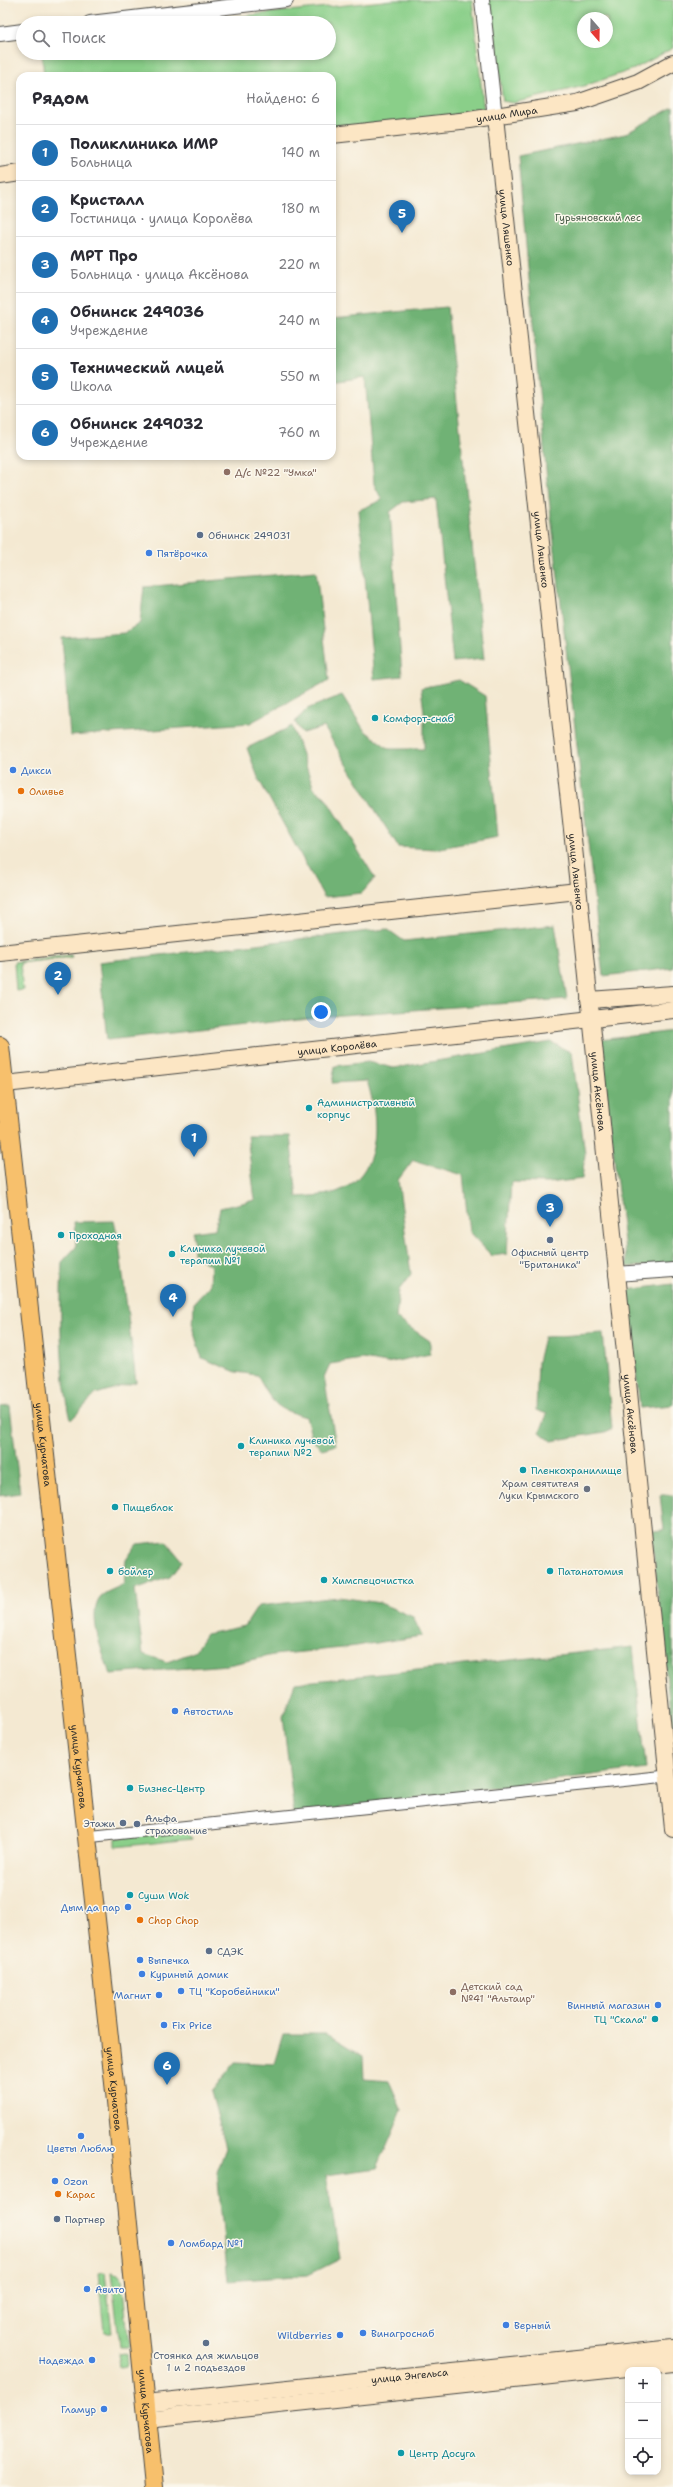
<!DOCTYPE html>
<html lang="ru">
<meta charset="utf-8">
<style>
body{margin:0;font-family:"Shantell Sans",sans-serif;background:#f7f7f7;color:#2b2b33}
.controls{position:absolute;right:12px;bottom:12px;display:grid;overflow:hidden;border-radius:8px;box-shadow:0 2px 6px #0003}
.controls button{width:36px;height:36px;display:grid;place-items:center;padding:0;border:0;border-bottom:1px solid #e1e1e2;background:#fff;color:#2b2b33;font:20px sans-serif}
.compass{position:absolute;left:577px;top:12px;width:36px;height:36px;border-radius:50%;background:#fff;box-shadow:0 2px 6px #0003;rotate:160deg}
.you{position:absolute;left:321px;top:1012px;width:14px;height:14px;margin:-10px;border:3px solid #fff;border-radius:50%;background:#1a73e8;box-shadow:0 0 0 6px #1a73e833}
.badge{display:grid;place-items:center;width:26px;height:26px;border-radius:50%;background:#1f6fb2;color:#fff;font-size:13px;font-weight:700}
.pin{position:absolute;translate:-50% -33px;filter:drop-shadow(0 1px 2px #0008)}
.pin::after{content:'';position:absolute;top:21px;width:14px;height:12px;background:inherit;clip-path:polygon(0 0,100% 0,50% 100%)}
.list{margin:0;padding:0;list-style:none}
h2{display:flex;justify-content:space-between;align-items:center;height:52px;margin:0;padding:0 16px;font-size:17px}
h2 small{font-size:13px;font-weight:400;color:#7c7c81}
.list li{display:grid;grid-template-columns:26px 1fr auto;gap:12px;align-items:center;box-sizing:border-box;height:56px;padding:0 16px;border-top:1px solid #e1e1e2}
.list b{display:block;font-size:15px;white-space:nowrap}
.list p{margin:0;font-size:13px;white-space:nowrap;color:#7c7c81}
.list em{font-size:13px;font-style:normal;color:#7c7c81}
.icon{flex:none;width:22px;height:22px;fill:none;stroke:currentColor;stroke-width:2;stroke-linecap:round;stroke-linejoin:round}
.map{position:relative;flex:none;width:673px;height:2487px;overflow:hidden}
.search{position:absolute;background:#fff;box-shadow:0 2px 6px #0003;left:16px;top:16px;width:320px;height:44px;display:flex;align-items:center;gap:10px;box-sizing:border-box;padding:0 14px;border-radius:22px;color:#7c7c81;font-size:15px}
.panel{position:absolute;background:#fff;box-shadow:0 2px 6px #0003;left:16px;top:72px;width:320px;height:388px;border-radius:12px}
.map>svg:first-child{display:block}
.green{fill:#8acf89;stroke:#5a7d5a;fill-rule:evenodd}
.forest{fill:#6fb275;stroke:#4d6e50}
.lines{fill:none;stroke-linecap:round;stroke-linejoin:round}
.minor-casing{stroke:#494844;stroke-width:13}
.tertiary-casing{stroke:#494844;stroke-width:16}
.secondary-casing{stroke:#494844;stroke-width:18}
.primary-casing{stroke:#494844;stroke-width:20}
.minor{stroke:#fff;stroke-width:11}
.tertiary{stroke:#fff;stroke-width:14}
.secondary{stroke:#fce6c4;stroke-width:16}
.primary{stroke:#f7c06c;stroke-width:18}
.education-dot{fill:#8d6e63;stroke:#fbf7ec;stroke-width:1.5}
.service-dot{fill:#5c6f8a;stroke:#fbf7ec;stroke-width:1.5}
.shop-dot{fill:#3f7fe0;stroke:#fbf7ec;stroke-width:1.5}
.culture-dot{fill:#0f9aa8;stroke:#fbf7ec;stroke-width:1.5}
.food-dot{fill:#e8710a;stroke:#fbf7ec;stroke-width:1.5}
.worship-dot{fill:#6b7280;stroke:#fbf7ec;stroke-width:1.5}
.labels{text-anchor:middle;stroke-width:3;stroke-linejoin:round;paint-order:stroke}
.street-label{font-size:10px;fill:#2b2b2b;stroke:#fbf7ec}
.park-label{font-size:10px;fill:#485c47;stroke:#fbf7ec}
.education-label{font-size:10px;fill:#785e54;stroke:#fbf7ec;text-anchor:start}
.service-label{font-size:10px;fill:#4e5e75;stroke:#fbf7ec;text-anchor:start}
.shop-label{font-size:10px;fill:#366cbe;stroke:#fbf7ec;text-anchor:start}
.culture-label{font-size:10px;fill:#0d838f;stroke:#fbf7ec;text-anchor:start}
.food-label{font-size:10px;fill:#c56008;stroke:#fbf7ec;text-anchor:start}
.worship-label{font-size:10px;fill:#5b616d;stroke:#fbf7ec;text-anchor:end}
</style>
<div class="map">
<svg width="673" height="2487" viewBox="0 0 673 2487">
<rect width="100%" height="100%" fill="#fbf7ec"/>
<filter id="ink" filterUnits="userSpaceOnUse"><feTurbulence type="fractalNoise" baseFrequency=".025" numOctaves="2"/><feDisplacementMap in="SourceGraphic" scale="8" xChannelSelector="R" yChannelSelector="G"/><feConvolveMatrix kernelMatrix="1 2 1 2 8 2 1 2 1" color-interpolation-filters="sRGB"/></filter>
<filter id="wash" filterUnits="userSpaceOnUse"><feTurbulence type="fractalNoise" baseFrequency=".012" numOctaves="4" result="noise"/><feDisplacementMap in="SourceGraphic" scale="16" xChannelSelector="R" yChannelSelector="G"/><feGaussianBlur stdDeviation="0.9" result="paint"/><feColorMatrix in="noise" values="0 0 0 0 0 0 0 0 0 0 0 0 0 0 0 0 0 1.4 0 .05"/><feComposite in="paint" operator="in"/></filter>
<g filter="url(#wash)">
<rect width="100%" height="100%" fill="#f4e9d2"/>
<g class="green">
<path d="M394 0H472L484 112 332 129V76H44L42 53H329V23H174Z"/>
<path d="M489 0H673V48L634 69 584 86 513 103 503 101ZM583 18H607V42H583Z"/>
<path d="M71 955 72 957 20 963 23 990 16 991 14 962Z"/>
<path d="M185 1831 192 1839 116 1847V1838Z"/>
<path d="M105 2272 112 2332H104L98 2273Z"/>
<path d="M111 2272 118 2274 122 2279 129 2347H120Z"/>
<path d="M126 2353 127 2365 120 2366 118 2354Z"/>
</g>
<g class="forest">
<path d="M673 107V968L603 976 547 480 518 156 625 134Z"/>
<path d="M447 307 484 659 453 662 436 499 403 502 390 512 402 676 374 679 359 510 382 500 374 484 365 377 332 382V318Z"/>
<path d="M316 571 329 680 250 723 70 736 62 638 124 633 140 623 144 587Z"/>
<path d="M459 680 485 696 498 837 435 849 398 847 324 727 302 733 295 722 307 709 342 695 364 730 389 749H424V712L421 688Z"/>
<path d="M292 726 314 789 325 797 375 878 362 893 324 897 259 780 247 748Z"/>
<path d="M555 925 567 999 328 1016 107 1040 99 962 387 929 404 941Z"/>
<path d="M673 1031V1264L627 1267 600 1040Z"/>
<path d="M551 1042 572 1053 585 1154 582 1179 548 1183 511 1182 507 1254 492 1256 469 1232 463 1175 413 1160 398 1180 411 1274 399 1290 396 1318 430 1341V1354L387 1363 362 1359 330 1364 324 1377 336 1445 322 1449 313 1441 306 1417C274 1408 273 1404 257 1375L236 1372 202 1358 193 1330 194 1303 210 1286 211 1266 194 1254 193 1232 215 1229 220 1208 255 1200 247 1136H290L297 1197C308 1196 322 1196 333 1193 382 1178 380 1120 367 1081L332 1083 335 1066 368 1062 394 1068Z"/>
<path d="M114 1221 119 1243 136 1382 96 1394 71 1420C59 1369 60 1315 62 1262L76 1247 74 1222Z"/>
<path d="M673 1284V1405L640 1408 627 1290Z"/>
<path d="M603 1333 612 1429 605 1432 551 1441 540 1432 547 1414 536 1410 538 1362 544 1337Z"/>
<path d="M10 1406 20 1493 0 1496V1407Z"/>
<path d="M660 1495H673V1740L651 1531 664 1530Z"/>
<path d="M166 1541 182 1561 170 1577 135 1589 143 1654 167 1662 194 1652 206 1634 245 1626 258 1606 339 1597 380 1603 413 1617 422 1636 342 1648 273 1655 228 1665 111 1674C103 1657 86 1612 101 1596 107 1591 117 1588 124 1584L126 1560 137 1544Z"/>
<path d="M633 1647 646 1768 294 1814 283 1716 295 1683Z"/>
<path d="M284 2034H327L363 2056 364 2079 389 2081 402 2110 377 2168 326 2175 340 2259 308 2275 228 2281 217 2172 226 2148 211 2092 235 2062 275 2064Z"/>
</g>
</g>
<g filter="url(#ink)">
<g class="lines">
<defs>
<path id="minor" d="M86 1837 667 1776"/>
<g id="tertiary">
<path d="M482 0 495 117"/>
<path d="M90 23 286 0"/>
<path d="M0 34 23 31"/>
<path d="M616 1274 673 1270"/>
</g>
<g id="secondary">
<path id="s1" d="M495 117 577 876 673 1829"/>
<path id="s2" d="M332 135 469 120 577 103 638 82 673 63"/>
<path d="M0 176 20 173"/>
<path d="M0 953 578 891"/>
<path d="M589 1000 673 994"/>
<path id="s3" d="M5 1084 673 1010"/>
<path id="s4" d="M145 2403 673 2348"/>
<path d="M147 2419 673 2363"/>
</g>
<g id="primary">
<path id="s5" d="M0 1046 115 2092 154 2487"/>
</g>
</defs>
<use href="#minor" class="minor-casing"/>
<use href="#tertiary" class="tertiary-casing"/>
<use href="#secondary" class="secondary-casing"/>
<use href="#primary" class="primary-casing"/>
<use href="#minor" class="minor"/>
<use href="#tertiary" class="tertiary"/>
<use href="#secondary" class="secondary"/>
<use href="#primary" class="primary"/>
</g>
</g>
<g class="education-dot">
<circle cx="227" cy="472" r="4"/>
<circle cx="453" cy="1992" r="4"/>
</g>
<g class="service-dot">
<circle cx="200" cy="535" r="4"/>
<circle cx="550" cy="1240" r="4"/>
<circle cx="123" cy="1823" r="4"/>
<circle cx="137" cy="1824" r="4"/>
<circle cx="209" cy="1951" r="4"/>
<circle cx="57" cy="2219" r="4"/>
<circle cx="206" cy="2343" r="4"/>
</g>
<g class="shop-dot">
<circle cx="149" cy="553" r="4"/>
<circle cx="13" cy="770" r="4"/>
<circle cx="175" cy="1711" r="4"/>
<circle cx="128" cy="1907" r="4"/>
<circle cx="140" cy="1960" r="4"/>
<circle cx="142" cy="1974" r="4"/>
<circle cx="181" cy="1991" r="4"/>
<circle cx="159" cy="1995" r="4"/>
<circle cx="658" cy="2005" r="4"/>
<circle cx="164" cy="2025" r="4"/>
<circle cx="81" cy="2136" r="4"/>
<circle cx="55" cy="2181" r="4"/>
<circle cx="171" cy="2243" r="4"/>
<circle cx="87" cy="2289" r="4"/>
<circle cx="506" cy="2325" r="4"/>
<circle cx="363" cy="2333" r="4"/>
<circle cx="340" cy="2335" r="4"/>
<circle cx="92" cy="2360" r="4"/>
<circle cx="104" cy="2409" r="4"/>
</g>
<g class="culture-dot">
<circle cx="375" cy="718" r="4"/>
<circle cx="309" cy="1108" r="4"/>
<circle cx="61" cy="1235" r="4"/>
<circle cx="172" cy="1254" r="4"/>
<circle cx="241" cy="1446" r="4"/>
<circle cx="523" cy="1470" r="4"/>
<circle cx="115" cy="1507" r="4"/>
<circle cx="110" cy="1571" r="4"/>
<circle cx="550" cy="1571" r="4"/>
<circle cx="324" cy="1580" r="4"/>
<circle cx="130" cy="1788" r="4"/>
<circle cx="130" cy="1895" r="4"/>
<circle cx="655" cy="2019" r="4"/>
<circle cx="401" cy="2453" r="4"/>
</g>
<g class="food-dot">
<circle cx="21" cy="791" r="4"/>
<circle cx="140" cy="1920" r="4"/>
<circle cx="58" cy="2194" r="4"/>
</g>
<circle class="worship-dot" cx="587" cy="1489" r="4"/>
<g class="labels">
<g class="street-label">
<text dy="4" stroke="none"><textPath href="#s2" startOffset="176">улица Мира</textPath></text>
<text dy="4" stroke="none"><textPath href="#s1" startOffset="111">улица Ляшенко</textPath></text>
<text dy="4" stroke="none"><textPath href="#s1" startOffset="435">улица Ляшенко</textPath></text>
<text dy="4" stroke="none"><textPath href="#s1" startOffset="759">улица Ляшенко</textPath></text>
<text dy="4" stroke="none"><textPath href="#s3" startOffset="334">улица Королёва</textPath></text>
<text dy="4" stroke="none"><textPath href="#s1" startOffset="980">улица Аксёнова</textPath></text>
<text dy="4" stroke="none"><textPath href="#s1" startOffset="1304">улица Аксёнова</textPath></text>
<text dy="4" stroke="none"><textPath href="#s5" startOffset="401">улица Курчатова</textPath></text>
<text dy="4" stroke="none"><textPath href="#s5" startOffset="725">улица Курчатова</textPath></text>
<text dy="4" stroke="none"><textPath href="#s5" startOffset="1049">улица Курчатова</textPath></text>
<text dy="4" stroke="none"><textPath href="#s4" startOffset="266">улица Энгельса</textPath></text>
<text dy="4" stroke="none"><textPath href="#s5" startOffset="1373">улица Курчатова</textPath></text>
</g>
<g class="park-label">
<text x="598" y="221">Гурьяновский лес</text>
</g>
<g class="education-label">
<text x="235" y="476">Д/с №22 "Умка"</text>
<text x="461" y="1990">Детский сад<tspan x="461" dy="12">№41 "Альтаир"</tspan></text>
</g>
<g class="service-label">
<text x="208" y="539">Обнинск 249031</text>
<text x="550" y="1256" text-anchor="middle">Офисный центр<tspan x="550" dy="12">"Британика"</tspan></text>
<text x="145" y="1822">Альфа<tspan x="145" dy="12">страхование</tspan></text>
<text x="115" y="1827" text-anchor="end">Этажи</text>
<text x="217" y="1955">СДЭК</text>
<text x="65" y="2223">Партнер</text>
<text x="206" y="2359" text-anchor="middle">Стоянка для жильцов<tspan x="206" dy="12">1 и 2 подъездов</tspan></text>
</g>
<g class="shop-label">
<text x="157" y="557">Пятёрочка</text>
<text x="21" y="774">Дикси</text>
<text x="183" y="1715">Автостиль</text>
<text x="120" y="1911" text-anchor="end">Дым да пар</text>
<text x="148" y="1964">Выпечка</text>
<text x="150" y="1978">Куриный домик</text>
<text x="189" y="1995">ТЦ "Коробейники"</text>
<text x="151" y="1999" text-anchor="end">Магнит</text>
<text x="650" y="2009" text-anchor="end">Винный магазин</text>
<text x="172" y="2029">Fix Price</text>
<text x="81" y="2152" text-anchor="middle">Цветы Люблю</text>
<text x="63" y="2185">Ozon</text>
<text x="179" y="2247">Ломбард №1</text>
<text x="95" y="2293">Авито</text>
<text x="514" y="2329">Верный</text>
<text x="371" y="2337">Винагроснаб</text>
<text x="332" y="2339" text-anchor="end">Wildberries</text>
<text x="84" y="2364" text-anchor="end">Надежда</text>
<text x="96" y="2413" text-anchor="end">Гламур</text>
</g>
<g class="culture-label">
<text x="383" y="722">Комфорт-снаб</text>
<text x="317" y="1106">Административный<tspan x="317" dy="12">корпус</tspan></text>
<text x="69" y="1239">Проходная</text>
<text x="180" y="1252">Клиника лучевой<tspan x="180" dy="12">терапии №1</tspan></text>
<text x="249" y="1444">Клиника лучевой<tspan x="249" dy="12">терапии №2</tspan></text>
<text x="531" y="1474">Пленкохранилище</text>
<text x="123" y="1511">Пищеблок</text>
<text x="118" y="1575">бойлер</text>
<text x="558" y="1575">Патанатомия</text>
<text x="332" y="1584">Химспецочистка</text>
<text x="138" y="1792">Бизнес-Центр</text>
<text x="138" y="1899">Суши Wok</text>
<text x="647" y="2023" text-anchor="end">ТЦ "Скала"</text>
<text x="409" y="2457">Центр Досуга</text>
</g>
<g class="food-label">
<text x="29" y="795">Оливье</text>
<text x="148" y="1924">Chop Chop</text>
<text x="66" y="2198">Карас</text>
</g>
<g class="worship-label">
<text x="579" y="1487">Храм святителя<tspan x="579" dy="12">Луки Крымского</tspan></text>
</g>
</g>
</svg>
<div class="controls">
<button>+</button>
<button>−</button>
<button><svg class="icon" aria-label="locate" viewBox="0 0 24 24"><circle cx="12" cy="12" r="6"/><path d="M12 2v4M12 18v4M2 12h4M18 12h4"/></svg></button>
</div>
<svg class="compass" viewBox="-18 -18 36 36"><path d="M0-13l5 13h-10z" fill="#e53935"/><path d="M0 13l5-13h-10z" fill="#7c7c81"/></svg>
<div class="you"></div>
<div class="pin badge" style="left:194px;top:1157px">1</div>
<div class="pin badge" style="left:58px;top:995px">2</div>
<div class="pin badge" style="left:550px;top:1227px">3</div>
<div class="pin badge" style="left:173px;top:1317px">4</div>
<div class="pin badge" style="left:402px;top:233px">5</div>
<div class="pin badge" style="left:167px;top:2085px">6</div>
<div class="search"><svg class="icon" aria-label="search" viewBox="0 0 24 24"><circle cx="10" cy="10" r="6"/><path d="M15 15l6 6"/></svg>Поиск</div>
<section class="panel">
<h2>Рядом<small>Найдено: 6</small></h2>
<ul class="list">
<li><span class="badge">1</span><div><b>Поликлиника ИМР</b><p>Больница</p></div><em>140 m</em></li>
<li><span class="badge">2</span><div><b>Кристалл</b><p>Гостиница · улица Королёва</p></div><em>180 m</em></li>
<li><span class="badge">3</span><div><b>МРТ Про</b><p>Больница · улица Аксёнова</p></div><em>220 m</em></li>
<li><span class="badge">4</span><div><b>Обнинск 249036</b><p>Учреждение</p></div><em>240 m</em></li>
<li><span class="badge">5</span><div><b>Технический лицей</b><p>Школа</p></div><em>550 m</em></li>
<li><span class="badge">6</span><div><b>Обнинск 249032</b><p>Учреждение</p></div><em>760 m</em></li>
</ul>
</section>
</div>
